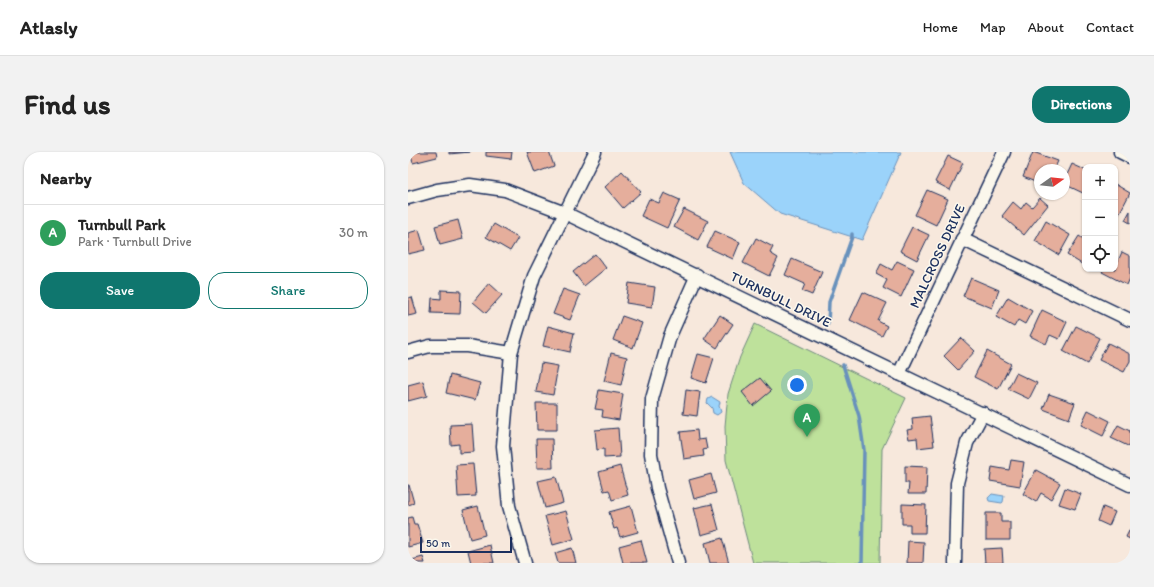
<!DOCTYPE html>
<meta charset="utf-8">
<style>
body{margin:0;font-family:Itim,sans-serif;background:#f2f2f2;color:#222}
.controls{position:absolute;right:12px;top:12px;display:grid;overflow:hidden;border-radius:8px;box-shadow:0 1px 3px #0004}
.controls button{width:36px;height:36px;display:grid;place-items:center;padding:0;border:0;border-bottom:1px solid #e0e0e0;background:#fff;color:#222;font:20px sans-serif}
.compass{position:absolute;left:626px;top:12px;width:36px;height:36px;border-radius:50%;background:#fff;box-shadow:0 1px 3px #0004;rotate:75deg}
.scale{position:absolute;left:12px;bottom:10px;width:92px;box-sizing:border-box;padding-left:4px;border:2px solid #1b2f5e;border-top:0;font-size:11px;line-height:14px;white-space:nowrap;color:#1b2f5e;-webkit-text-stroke:3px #fbf7ec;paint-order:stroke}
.you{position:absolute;left:389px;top:233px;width:14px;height:14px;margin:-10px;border:3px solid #fff;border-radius:50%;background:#1a73e8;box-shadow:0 0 0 6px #1a73e833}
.badge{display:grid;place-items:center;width:26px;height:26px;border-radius:50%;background:#0f766e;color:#fff;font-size:13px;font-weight:700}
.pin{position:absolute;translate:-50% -33px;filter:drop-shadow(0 1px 2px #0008)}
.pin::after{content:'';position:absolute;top:21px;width:14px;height:12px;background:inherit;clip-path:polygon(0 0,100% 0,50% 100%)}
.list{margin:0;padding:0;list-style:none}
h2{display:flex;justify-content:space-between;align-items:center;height:52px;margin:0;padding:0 16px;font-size:17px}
h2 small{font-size:13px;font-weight:400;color:#767676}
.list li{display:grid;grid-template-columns:26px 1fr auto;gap:12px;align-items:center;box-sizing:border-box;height:56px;padding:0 16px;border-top:1px solid #e0e0e0}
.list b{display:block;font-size:15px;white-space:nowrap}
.list p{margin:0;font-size:13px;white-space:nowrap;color:#767676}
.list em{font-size:13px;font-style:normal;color:#767676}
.actions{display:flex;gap:8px;padding:12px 16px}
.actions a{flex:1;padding:9px 0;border:1px solid #0f766e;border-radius:16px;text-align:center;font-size:14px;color:#0f766e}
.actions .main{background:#0f766e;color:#fff}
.icon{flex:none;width:22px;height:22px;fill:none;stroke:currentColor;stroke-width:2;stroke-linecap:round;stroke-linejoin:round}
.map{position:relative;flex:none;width:722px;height:411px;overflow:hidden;border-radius:16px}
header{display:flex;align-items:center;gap:24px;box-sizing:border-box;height:56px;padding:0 20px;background:#fff;border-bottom:1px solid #e0e0e0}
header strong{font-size:19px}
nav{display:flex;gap:22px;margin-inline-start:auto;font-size:14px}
.intro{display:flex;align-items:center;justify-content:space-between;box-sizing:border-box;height:96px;padding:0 24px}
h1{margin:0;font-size:28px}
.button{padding:10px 18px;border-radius:16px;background:#0f766e;color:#fff;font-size:14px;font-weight:700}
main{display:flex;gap:24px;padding:0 24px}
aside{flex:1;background:#fff;border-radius:16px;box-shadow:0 1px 3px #0004}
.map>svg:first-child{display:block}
.green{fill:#bee19b;stroke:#6c887c}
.water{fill:#9bd3fa;stroke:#6891bc}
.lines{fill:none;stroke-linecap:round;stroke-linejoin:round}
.stream{stroke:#6891bc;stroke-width:3.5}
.building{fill:#e5ae9c;stroke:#1b2f5e}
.minor-casing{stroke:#1b2f5e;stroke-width:15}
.minor{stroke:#fbf7ec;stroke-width:12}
.labels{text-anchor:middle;stroke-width:3;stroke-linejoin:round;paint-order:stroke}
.street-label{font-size:14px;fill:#1b2f5e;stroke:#fbf7ec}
</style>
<header>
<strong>Atlasly</strong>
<nav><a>Home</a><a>Map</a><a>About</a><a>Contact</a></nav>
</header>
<div class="intro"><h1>Find us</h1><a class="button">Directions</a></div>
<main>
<aside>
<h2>Nearby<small></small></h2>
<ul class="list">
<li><span class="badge" style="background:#2e9e5b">A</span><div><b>Turnbull Park</b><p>Park · Turnbull Drive</p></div><em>30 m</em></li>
</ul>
<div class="actions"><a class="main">Save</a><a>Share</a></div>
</aside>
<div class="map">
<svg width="722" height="411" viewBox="0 0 722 411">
<rect width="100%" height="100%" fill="#f7e8dc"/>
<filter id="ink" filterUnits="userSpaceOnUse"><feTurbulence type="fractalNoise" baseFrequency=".025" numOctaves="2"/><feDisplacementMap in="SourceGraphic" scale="8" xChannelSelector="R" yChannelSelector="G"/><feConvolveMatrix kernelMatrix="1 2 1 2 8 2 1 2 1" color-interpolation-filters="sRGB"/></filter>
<g filter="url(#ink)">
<path class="green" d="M347 172 498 246 474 297 472 411H345L318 308 317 274 320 242 332 205Z"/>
<g class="water">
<path d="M322 0H493L454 88 372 62 336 31Z"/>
<path d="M304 245 312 250 311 254 313 260 309 263 305 261 304 256 299 251 300 247Z"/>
<path d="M584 342 596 344 595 350 594 351 581 349 580 346Z"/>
</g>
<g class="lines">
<g class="stream">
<path d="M420 172 421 150 444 85V82"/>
<path d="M435 213 451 264 456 298 454 411"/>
</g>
</g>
<g class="building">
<path d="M2 0H28L29 5 5 11Z"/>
<path d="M41 0H62L41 2Z"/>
<path d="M78 0H104L103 7 78 4Z"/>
<path d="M119 0H141L146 14 127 21Z"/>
<path d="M625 0 650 9 646 18H632V32L615 25Z"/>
<path d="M540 4 555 11 542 38 527 30Z"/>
<path d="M664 12 677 18V42L656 32V29Z"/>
<path d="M214 19 233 40 215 56 197 35Z"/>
<path d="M707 32 722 41 710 64 707 63Z"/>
<path d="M519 38 540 47 528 73 507 63Z"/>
<path d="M256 41 272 48 259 76 233 64 241 47 251 51Z"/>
<path d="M632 46 640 53 616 83 594 64 605 50 613 57 618 50 624 55Z"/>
<path d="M276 57 300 69 290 88 266 75Z"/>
<path d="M722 59V71L717 68Z"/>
<path d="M50 68 55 87 32 93 27 74Z"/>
<path d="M638 69 662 83 651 103 627 89Z"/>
<path d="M86 72 110 86 102 99 78 85Z"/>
<path d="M504 75 521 83 509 108 492 99Z"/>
<path d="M11 78 17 98 0 102V81Z"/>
<path d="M307 79 332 90 325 107 299 95Z"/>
<path d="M671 84 677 88V114L659 103Z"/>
<path d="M348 86 365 95 362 101 370 106 361 124 335 111Z"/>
<path d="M714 100 722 104V126L719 133 694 120 696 117H707V108L710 109Z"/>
<path d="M187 102 198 116 176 134 165 120Z"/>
<path d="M384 107 414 120 404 143 394 139 397 132 377 123Z"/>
<path d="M489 109 506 117 493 145 475 136 479 128 468 122 473 112 484 118Z"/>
<path d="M563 126 591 138 584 156 555 144Z"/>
<path d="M81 131 94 143 78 161 65 150Z"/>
<path d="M221 131 247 135 244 155 218 151Z"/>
<path d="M155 137 172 143 162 168 145 162Z"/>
<path d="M33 138 53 139 52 162 23 161 24 146 33 147Z"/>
<path d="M455 140 479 151 470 169 479 174 474 184 442 168Z"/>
<path d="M4 145 9 162 0 164V146Z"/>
<path d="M600 145 624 159 617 172 610 168 606 175 588 165Z"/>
<path d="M634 158 659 170 651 187 642 183 638 192 622 184Z"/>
<path d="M312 163 325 172 309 196 296 187Z"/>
<path d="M214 164 234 171 225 196 205 188Z"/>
<path d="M140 174 166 181 162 200 135 194Z"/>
<path d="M668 174 692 186 679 212 655 199Z"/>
<path d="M553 186 567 199 550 218 536 204Z"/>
<path d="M700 191 722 202V209L716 220 691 208Z"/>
<path d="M579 199 603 212 590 237 566 225Z"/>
<path d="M203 201 219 205 213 233 196 229Z"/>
<path d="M290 202 306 206 298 231 283 226Z"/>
<path d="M133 211 150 214 145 243 128 240Z"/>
<path d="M608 221 629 231 621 247 600 237Z"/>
<path d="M42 223 72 231 67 248 38 241Z"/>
<path d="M352 226 363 239 345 254 334 240Z"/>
<path d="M15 229 19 244 0 249V233Z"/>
<path d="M191 238 215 242 211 268 194 265 195 258 187 257Z"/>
<path d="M278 238 292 240 289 264 275 262Z"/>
<path d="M641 242 667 251 661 267 635 257Z"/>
<path d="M128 251H149V278H129Z"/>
<path d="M680 258 702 269 695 284 673 273Z"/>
<path d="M522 264 526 294 510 296 509 286 501 287 499 278 505 277 504 266Z"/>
<path d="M64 272 66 300 51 301V292L43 293 42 273Z"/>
<path d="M710 273 722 279V295L703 286Z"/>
<path d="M210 276 212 305 196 306V297L189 298 187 278Z"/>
<path d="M289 278 290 288 297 287 299 297 295 298 296 304 276 307 272 280Z"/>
<path d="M128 287H144L145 316H129Z"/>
<path d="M603 308 616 310 612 334 582 329 584 315 601 318Z"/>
<path d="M65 312 68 344 50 345 48 313Z"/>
<path d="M212 314 220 343 204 348 201 338 196 339 191 320Z"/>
<path d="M497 314 519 315 518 342H500L501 331H497Z"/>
<path d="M628 318 652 331 643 347 633 341 628 350 615 342Z"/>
<path d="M303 322 308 341 286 347 281 328Z"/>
<path d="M148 325 155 351 137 356 130 329Z"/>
<path d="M0 333H1L6 351 0 353Z"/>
<path d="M657 336 673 342 667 357 651 352Z"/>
<path d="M304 352 311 378 293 383 286 356Z"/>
<path d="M494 352 518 353 517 381H502V372H494Z"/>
<path d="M70 354 77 383 62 387 55 358Z"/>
<path d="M223 354 230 380 212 385 209 376 206 377 201 360Z"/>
<path d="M695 355 707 360 701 374 690 369Z"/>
<path d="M158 359 166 387 145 393 137 364Z"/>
<path d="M578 361H593V370H602V388H578Z"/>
<path d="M4 365 6 372H9L15 391 0 395V366Z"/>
<path d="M722 377V387L718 385Z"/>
<path d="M314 386 321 411H302L297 391Z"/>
<path d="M233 388 239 411H215L211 394Z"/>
<path d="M500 389 516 390 515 411H499Z"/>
<path d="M82 393 86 411H63L60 399Z"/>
<path d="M164 396 168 411H150L147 401Z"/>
<path d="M594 396 595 411H577L576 397Z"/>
<path d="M15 405 17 411H0V409Z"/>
</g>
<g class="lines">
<defs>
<g id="minor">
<path d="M712 0 722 5"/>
<path d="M0 46 29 38 62 33 97 38 157 61 722 333"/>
<path d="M554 87 722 168"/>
<path d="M0 200 22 194H59L103 201"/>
<path d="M491 222 596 0"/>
<path d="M117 411 101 354 95 294 103 201 126 124 187 0"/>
<path d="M270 411 249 336 243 302 244 247 262 184 289 123"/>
<path d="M547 411 549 331 559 291 575 261"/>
</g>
</defs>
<use href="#minor" class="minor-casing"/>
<use href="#minor" class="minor"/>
</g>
</g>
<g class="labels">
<g class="street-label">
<text transform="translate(529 104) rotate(-65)" y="5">MALCROSS DRIVE</text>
<text transform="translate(373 147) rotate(26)" y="5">TURNBULL DRIVE</text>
</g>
</g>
</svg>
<div class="controls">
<button>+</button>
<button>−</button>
<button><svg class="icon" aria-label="locate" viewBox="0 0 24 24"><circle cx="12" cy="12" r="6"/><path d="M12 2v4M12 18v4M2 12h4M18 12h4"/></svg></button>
</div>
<svg class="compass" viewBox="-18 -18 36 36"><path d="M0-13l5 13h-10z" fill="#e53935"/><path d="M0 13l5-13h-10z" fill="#767676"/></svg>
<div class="scale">50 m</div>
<div class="you"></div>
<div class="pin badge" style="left:399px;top:285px;background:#2e9e5b">A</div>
</div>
</main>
